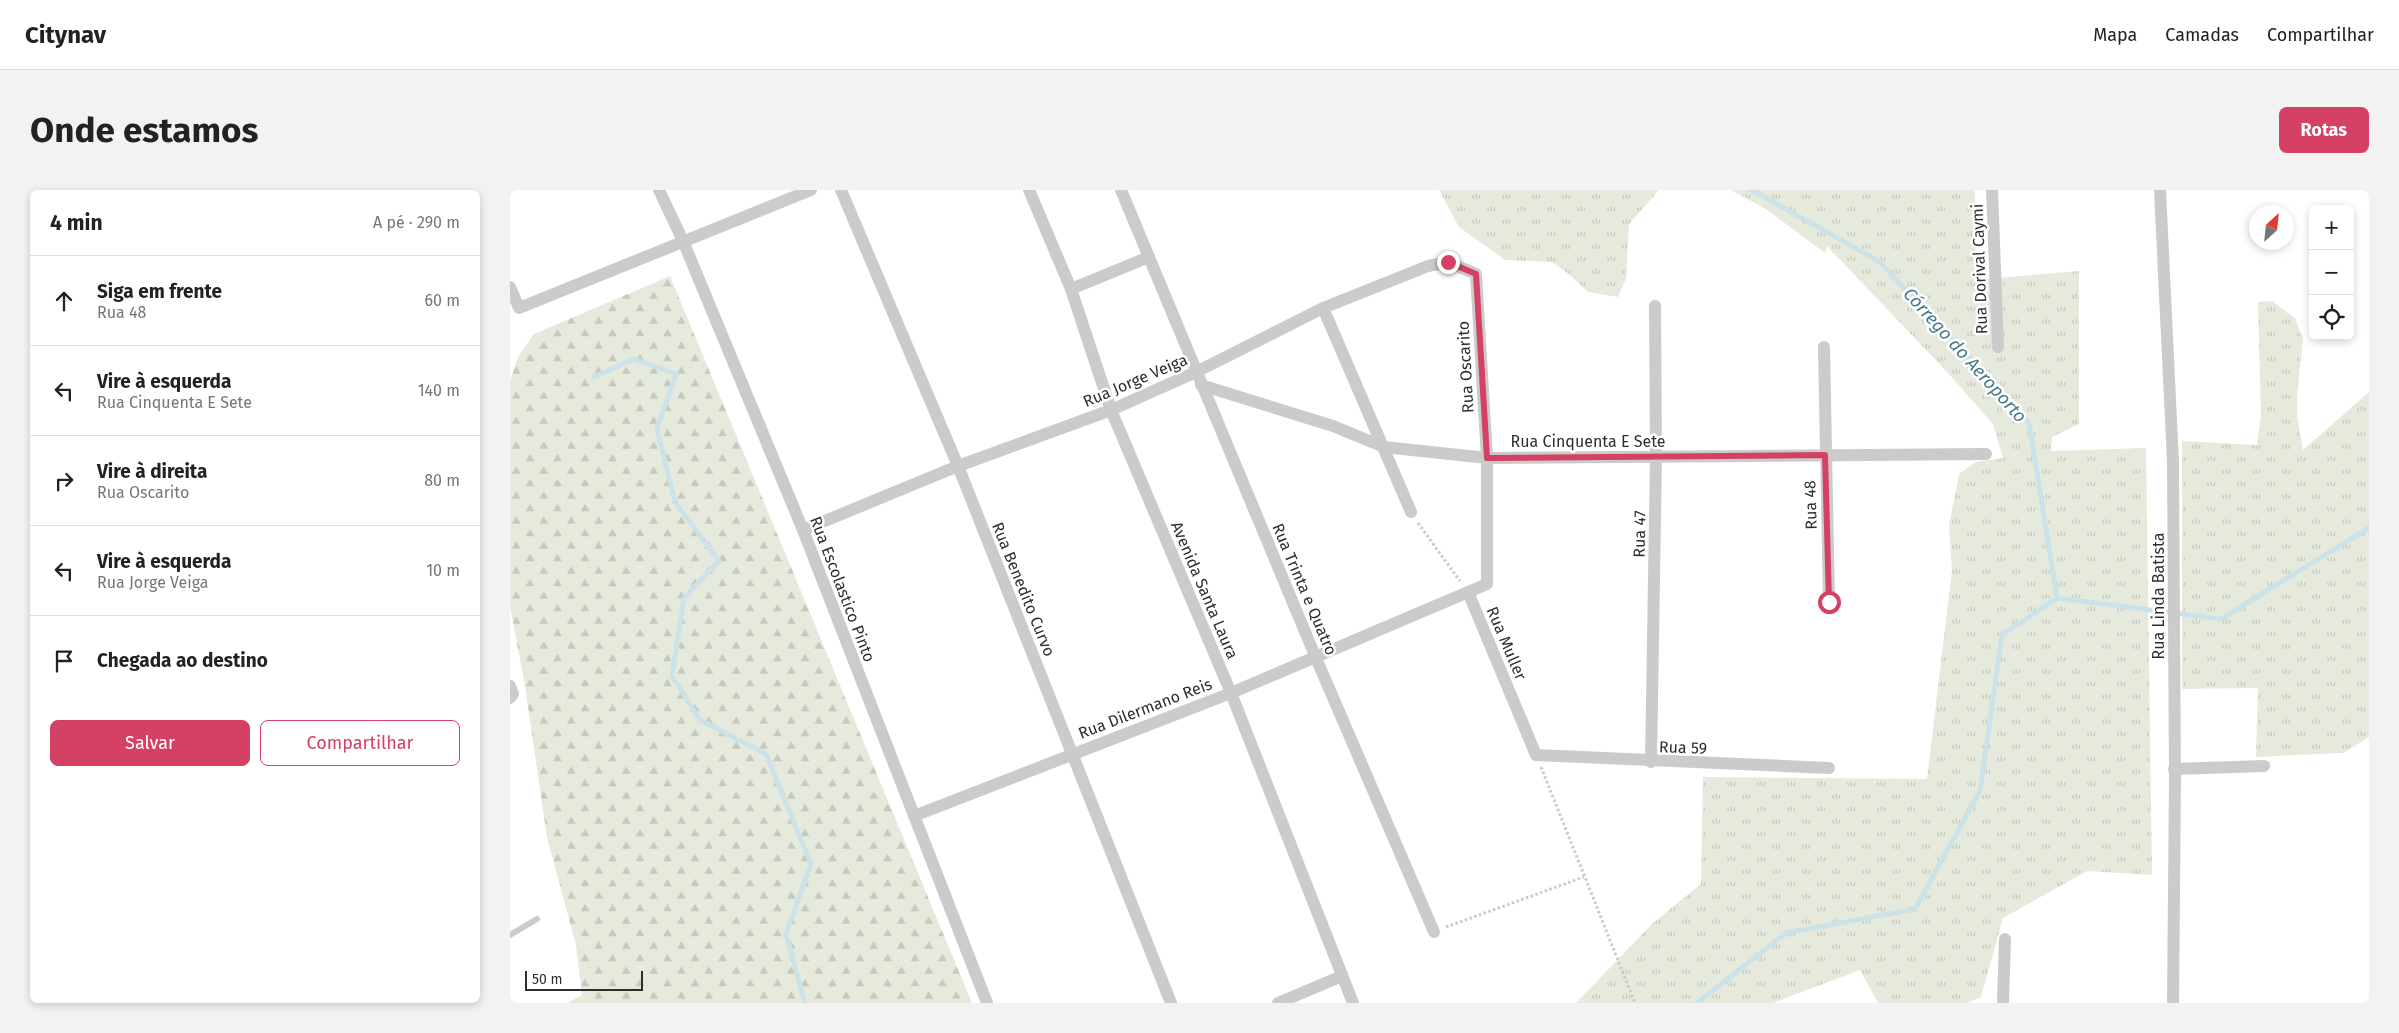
<!DOCTYPE html>
<html lang="pt">
<meta charset="utf-8">
<style>
body{margin:0;font-family:"Fira Sans",sans-serif;background:#f2f2f2;color:#222}
.controls{position:absolute;right:15px;top:15px;display:grid;overflow:hidden;border-radius:8px;box-shadow:0 2px 8px #0003}
.controls button{width:45px;height:45px;display:grid;place-items:center;padding:0;border:0;border-bottom:1px solid #e0e0e0;background:#fff;color:#222;font:25px sans-serif}
.compass{position:absolute;left:1739px;top:15px;width:45px;height:45px;border-radius:50%;background:#fff;box-shadow:0 2px 8px #0003;rotate:27deg}
.scale{position:absolute;left:15px;bottom:12px;width:118px;box-sizing:border-box;padding-left:5px;border:2px solid #2e2e2e;border-top:0;font-size:14px;line-height:18px;white-space:nowrap;color:#2e2e2e;-webkit-text-stroke:4px #fff;paint-order:stroke}
.stop{position:absolute;width:15px;height:15px;margin:-11px;border:4px solid #d54065;border-radius:50%;background:#fff}
.stop.end{background:#d54065;border-color:#fff;box-shadow:0 1px 5px #0008}
.list{margin:0;padding:0;list-style:none}
h2{display:flex;justify-content:space-between;align-items:center;height:65px;margin:0;padding:0 20px;font-size:21px}
h2 small{font-size:16px;font-weight:400;color:#767676}
.list li{display:grid;grid-template-columns:32px 1fr auto;gap:15px;align-items:center;box-sizing:border-box;height:90px;padding:0 20px;border-top:1px solid #e0e0e0}
.list b{display:block;font-size:19px;white-space:nowrap}
.list p{margin:0;font-size:16px;white-space:nowrap;color:#767676}
.list em{font-size:16px;font-style:normal;color:#767676}
.actions{display:flex;gap:10px;padding:15px 20px}
.actions a{flex:1;padding:11px 0;border:1px solid #d54065;border-radius:8px;text-align:center;font-size:18px;color:#d54065}
.actions .main{background:#d54065;color:#fff}
.icon{flex:none;width:28px;height:28px;fill:none;stroke:currentColor;stroke-width:2;stroke-linecap:round;stroke-linejoin:round}
.map{position:relative;flex:none;width:1859px;height:813px;overflow:hidden;border-radius:8px}
header{display:flex;align-items:center;gap:30px;box-sizing:border-box;height:70px;padding:0 25px;background:#fff;border-bottom:1px solid #e0e0e0}
header strong{font-size:24px}
nav{display:flex;gap:28px;margin-inline-start:auto;font-size:18px}
.intro{display:flex;align-items:center;justify-content:space-between;box-sizing:border-box;height:120px;padding:0 30px}
h1{margin:0;font-size:35px}
.button{padding:12px 22px;border-radius:8px;background:#d54065;color:#fff;font-size:18px;font-weight:700}
main{display:flex;gap:30px;padding:0 30px}
aside{flex:1;background:#fff;border-radius:8px;box-shadow:0 2px 8px #0003}
.map>svg:first-child{display:block}
.grass{fill:url(#grass-tufts)}
.forest{fill:url(#forest-firs)}
.lines{fill:none;stroke-linecap:round;stroke-linejoin:round}
.stream{stroke:#cbe2e8;stroke-width:5}
.path{stroke:#cbcbcb;stroke-width:3;stroke-dasharray:2.5 2.5;stroke-linecap:butt}
.service{stroke:#cbcbcb;stroke-width:6}
.minor{stroke:#cbcbcb;stroke-width:12}
.route{stroke:#d54065;stroke-width:6}
.labels{text-anchor:middle;stroke-width:5;stroke-linejoin:round;paint-order:stroke}
.street-label{font-size:16px;fill:#2e2e2e;stroke:#fff}
.water-label{font-size:18px;font-style:italic;fill:#437a88;stroke:#fff}
</style>
<header>
<strong>Citynav</strong>
<nav><a>Mapa</a><a>Camadas</a><a>Compartilhar</a></nav>
</header>
<div class="intro"><h1>Onde estamos</h1><a class="button">Rotas</a></div>
<main>
<aside>
<h2>4 min<small>A pé · 290 m</small></h2>
<ul class="list">
<li><svg class="icon" aria-label="ahead" viewBox="0 0 24 24"><path d="M12 20V5M6 11l6-6 6 6"/></svg><div><b>Siga em frente</b><p>Rua 48</p></div><em>60 m</em></li>
<li><svg class="icon" aria-label="left" viewBox="0 0 24 24"><path d="M17 20v-9H6M10 6l-5 5 5 5"/></svg><div><b>Vire à esquerda</b><p>Rua Cinquenta E Sete</p></div><em>140 m</em></li>
<li><svg class="icon" aria-label="right" viewBox="0 0 24 24"><path d="M7 20v-9h11M14 6l5 5-5 5"/></svg><div><b>Vire à direita</b><p>Rua Oscarito</p></div><em>80 m</em></li>
<li><svg class="icon" aria-label="left" viewBox="0 0 24 24"><path d="M17 20v-9H6M10 6l-5 5 5 5"/></svg><div><b>Vire à esquerda</b><p>Rua Jorge Veiga</p></div><em>10 m</em></li>
<li><svg class="icon" aria-label="arrive" viewBox="0 0 24 24"><path d="M6 21V4h12l-3 4 3 4H6"/></svg><div><b>Chegada ao destino</b></div></li>
</ul>
<div class="actions"><a class="main">Salvar</a><a>Compartilhar</a></div>
</aside>
<div class="map">
<svg width="1859" height="813" viewBox="0 0 1859 813">
<defs>
<pattern id="grass-tufts" width="24" height="20" patternUnits="userSpaceOnUse" patternTransform="scale(1.25)"><rect width="24" height="20" fill="#e6eadd"/><path d="M3 7l-1-3M5 7V3M7 7l1-3M15 17l-1-3M17 17v-4M19 17l1-3" fill="none" stroke="#c6c9be"/></pattern>
<pattern id="forest-firs" width="22" height="20" patternUnits="userSpaceOnUse" patternTransform="scale(1.25)"><rect width="22" height="20" fill="#e6eadd"/><path d="M5 1l3.5 6h-7zM16 11l3.5 6h-7z" fill="#c6c9be"/></pattern>
</defs>
<rect width="100%" height="100%" fill="#fff"/>
<g class="grass">
<path d="M929 0H1149L1119 34 1116 89 1108 107 1078 102 1060 85 1042 72 995 70 949 37Z"/>
<path d="M1221 0H1465L1466 90 1569 81V234L1542 247 1541 261 1636 258 1642 685 1577 681 1493 728 1471 807 1457 813H1368L1350 780 1263 813H1066L1143 733 1191 694 1193 587 1417 589 1442 380 1439 335 1449 284 1466 272 1493 268 1483 234 1437 182 1317 56 1315 63 1256 19Z"/>
<path d="M1762 111 1785 128 1793 149 1787 204V227L1793 260 1859 202V547L1833 563 1746 567 1748 498 1672 499V251L1747 255 1751 226 1748 112Z"/>
</g>
<path class="forest" d="M160 86 462 813H58L72 805 66 755 37 647 14 490 0 417V191L8 167 24 144Z"/>
<g class="lines">
<g class="stream">
<path d="M84 187 123 169 166 184 147 239 165 312 209 371 174 408 162 486 190 530 256 564 301 674 276 744 295 813"/>
<path d="M1547 408 1711 429 1859 338"/>
<path d="M1187 813 1276 743 1405 719 1470 601 1492 445 1547 408 1519 233 1370 72 1242 0"/>
</g>
<g class="path">
<path d="M908 333 950 391"/>
<path d="M1031 577 1125 813"/>
<path d="M936 737 1074 687"/>
</g>
<path class="service" d="M0 745 27 729"/>
<g class="minor">
<path d="M149 0 173 51 293 340 477 813"/>
<path d="M331 0 448 276 661 813"/>
<path d="M519 0 561 99 601 220 721 503 843 813"/>
<path d="M611 0 806 468 924 742"/>
<path d="M1482 0 1488 157"/>
<path d="M1650 0 1663 272 1665 588 1663 813"/>
<path d="M0 97 9 118 301 0"/>
<path d="M561 99 639 67"/>
<path d="M813 118 901 322"/>
<path d="M1314 157 1319 412"/>
<path d="M691 195 823 236 874 257 977 268 1476 264"/>
<path d="M293 340 448 276 601 220 686 182 813 118 918 76 938 72 966 84 977 268V394L721 503 404 626"/>
<path d="M958 402 1026 565 1319 578"/>
<path d="M0 496 3 504 0 508"/>
<path d="M1141 572 1146 267 1145 116"/>
<path d="M1664 579 1754 576"/>
<path d="M768 813 832 786"/>
<path d="M1493 813 1495 749"/>
</g>
</g>
<g class="lines">
<path class="route" d="M938 72 966 84 977 268 1315 265 1319 412"/>
</g>
<g class="labels">
<g class="street-label">
<text transform="translate(1469 79) rotate(-92)" y="6">Rua Dorival Caymi</text>
<text transform="translate(955 177) rotate(-93)" y="6">Rua Oscarito</text>
<text transform="translate(625 190) rotate(-23)" y="6">Rua Jorge Veiga</text>
<text x="1078" y="257">Rua Cinquenta E Sete</text>
<text transform="translate(1300 315) rotate(-92)" y="6">Rua 48</text>
<text transform="translate(1129 344) rotate(-89)" y="6">Rua 47</text>
<text transform="translate(333 399) rotate(69)" y="6">Rua Escolastico Pinto</text>
<text transform="translate(514 399) rotate(68)" y="6">Rua Benedito Curvo</text>
<text transform="translate(795 399) rotate(67)" y="6">Rua Trinta e Quatro</text>
<text transform="translate(695 400) rotate(67)" y="6">Avenida Santa Laura</text>
<text transform="translate(1648 406) rotate(-90)" y="6">Rua Linda Batista</text>
<text transform="translate(997 453) rotate(67)" y="6">Rua Muller</text>
<text transform="translate(635 518) rotate(-21)" y="6">Rua Dilermano Reis</text>
<text transform="translate(1173 557) rotate(2)" y="6">Rua 59</text>
</g>
<g class="water-label">
<text transform="translate(1455 165) rotate(48)" y="6">Córrego do Aeroporto</text>
</g>
</g>
</svg>
<div class="controls">
<button>+</button>
<button>−</button>
<button><svg class="icon" aria-label="locate" viewBox="0 0 24 24"><circle cx="12" cy="12" r="6"/><path d="M12 2v4M12 18v4M2 12h4M18 12h4"/></svg></button>
</div>
<svg class="compass" viewBox="-18 -18 36 36"><path d="M0-13l5 13h-10z" fill="#e53935"/><path d="M0 13l5-13h-10z" fill="#767676"/></svg>
<div class="scale">50 m</div>
<div class="stop" style="left:1319px;top:412px"></div>
<div class="stop end" style="left:938px;top:72px"></div>
</div>
</main>
